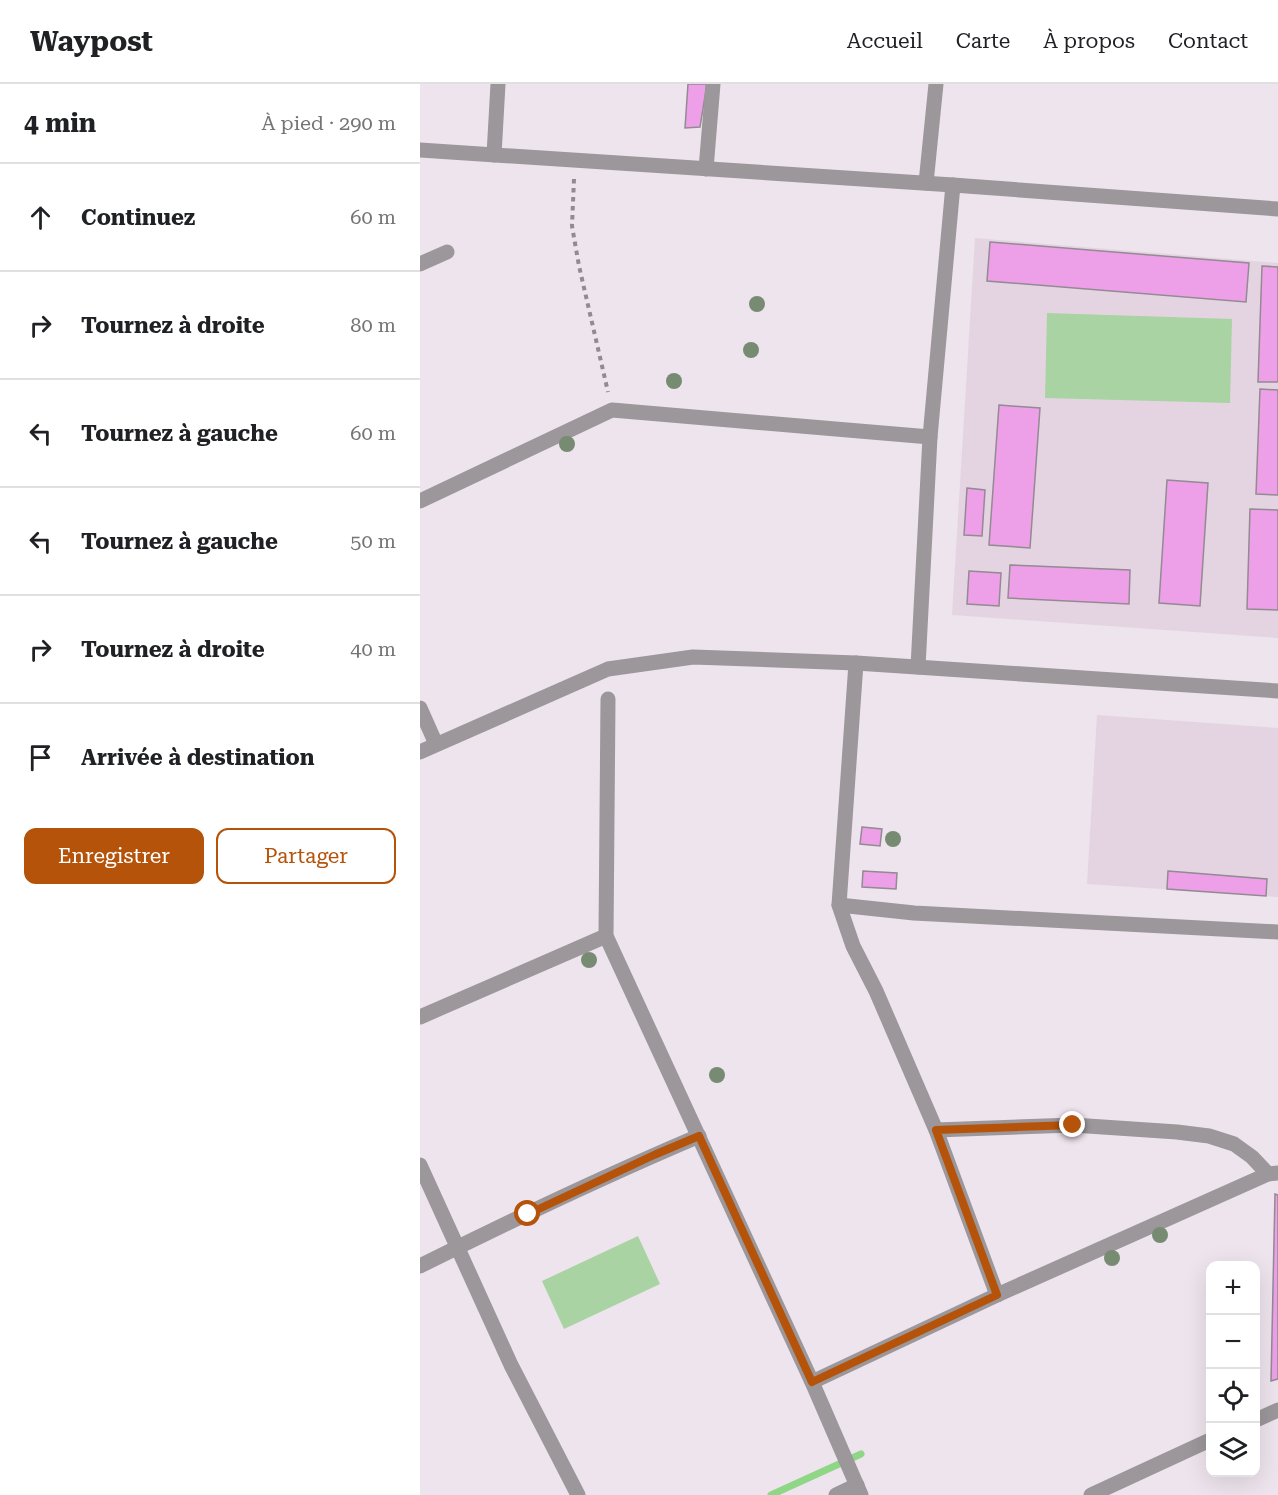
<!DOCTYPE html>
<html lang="fr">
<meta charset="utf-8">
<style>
body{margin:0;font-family:"Roboto Serif",serif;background:#f6f6f6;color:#202124}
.controls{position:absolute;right:18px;bottom:18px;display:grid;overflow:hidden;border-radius:12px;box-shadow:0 6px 24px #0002}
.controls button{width:54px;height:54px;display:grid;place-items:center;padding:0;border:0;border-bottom:2px solid #e0e0e0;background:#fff;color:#202124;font:30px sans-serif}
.stop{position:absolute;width:18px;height:18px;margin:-14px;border:4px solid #b45309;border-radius:50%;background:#fff}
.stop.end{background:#b45309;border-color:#fff;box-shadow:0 2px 6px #0008}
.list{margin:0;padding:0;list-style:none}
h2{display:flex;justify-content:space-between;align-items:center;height:78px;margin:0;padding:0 24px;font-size:26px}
h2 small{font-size:20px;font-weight:400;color:#757577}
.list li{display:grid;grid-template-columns:39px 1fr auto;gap:18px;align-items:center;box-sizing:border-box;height:108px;padding:0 24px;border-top:2px solid #e0e0e0}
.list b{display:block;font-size:22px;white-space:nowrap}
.list em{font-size:20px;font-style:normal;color:#757577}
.actions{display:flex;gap:12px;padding:18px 24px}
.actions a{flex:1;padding:14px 0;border:2px solid #b45309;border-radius:12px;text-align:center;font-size:21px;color:#b45309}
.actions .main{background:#b45309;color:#fff}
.icon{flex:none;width:33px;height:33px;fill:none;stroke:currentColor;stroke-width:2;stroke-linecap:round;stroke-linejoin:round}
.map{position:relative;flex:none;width:858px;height:1411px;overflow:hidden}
header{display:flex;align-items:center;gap:36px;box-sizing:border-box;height:84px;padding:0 30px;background:#fff;border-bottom:2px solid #e0e0e0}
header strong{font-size:28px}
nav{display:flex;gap:33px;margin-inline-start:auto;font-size:21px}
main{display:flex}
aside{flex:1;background:#fff}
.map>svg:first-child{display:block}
.built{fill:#e4d4e2}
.green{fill:#a9d3a3}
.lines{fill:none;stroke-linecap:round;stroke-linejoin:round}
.stream{stroke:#90d687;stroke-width:7}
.building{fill:#eda0e8;stroke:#938a92;stroke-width:1.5}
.path{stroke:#918a91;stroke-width:4;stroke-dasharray:4.5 4.5;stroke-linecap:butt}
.street{stroke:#9b979a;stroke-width:15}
.tree{fill:#778b73}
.route{stroke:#b45309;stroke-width:8}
</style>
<header>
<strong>Waypost</strong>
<nav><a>Accueil</a><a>Carte</a><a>À propos</a><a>Contact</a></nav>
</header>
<main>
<aside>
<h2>4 min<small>À pied · 290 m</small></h2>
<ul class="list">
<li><svg class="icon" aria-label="ahead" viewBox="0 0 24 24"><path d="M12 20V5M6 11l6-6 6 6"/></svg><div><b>Continuez</b></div><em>60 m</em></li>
<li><svg class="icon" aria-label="right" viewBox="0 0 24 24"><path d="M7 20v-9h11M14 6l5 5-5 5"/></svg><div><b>Tournez à droite</b></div><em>80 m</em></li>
<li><svg class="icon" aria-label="left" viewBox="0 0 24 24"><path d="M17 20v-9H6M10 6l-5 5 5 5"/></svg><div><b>Tournez à gauche</b></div><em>60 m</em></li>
<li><svg class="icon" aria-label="left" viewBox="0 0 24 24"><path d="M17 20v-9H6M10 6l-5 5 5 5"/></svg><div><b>Tournez à gauche</b></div><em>50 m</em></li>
<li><svg class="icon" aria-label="right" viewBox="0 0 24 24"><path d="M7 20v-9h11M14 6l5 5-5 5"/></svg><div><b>Tournez à droite</b></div><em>40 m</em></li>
<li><svg class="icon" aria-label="arrive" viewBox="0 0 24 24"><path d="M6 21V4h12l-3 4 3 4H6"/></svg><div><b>Arrivée à destination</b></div></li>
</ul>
<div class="actions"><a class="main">Enregistrer</a><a>Partager</a></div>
</aside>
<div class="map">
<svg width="858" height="1411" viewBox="0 0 858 1411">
<rect width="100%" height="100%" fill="#eee4ed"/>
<g class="built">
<path d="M555 154 858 179V554L532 531Z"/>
<path d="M677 631 858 644V813L667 800Z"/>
</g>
<g class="green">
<path d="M627 229 812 235 810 319 625 314Z"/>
<path d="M218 1152 240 1200 144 1245 122 1197Z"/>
</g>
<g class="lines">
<path class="stream" d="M351 1411 441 1370"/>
</g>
<g class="building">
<path d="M268 0H287L280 43 265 44Z"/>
<path d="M570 158 829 179 826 218 567 197Z"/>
<path d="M842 182 858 183V298H838Z"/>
<path d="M840 305 858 306V411L836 410Z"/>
<path d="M579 321 620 324 610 464 569 461Z"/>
<path d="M747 396 788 399 780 522 739 519Z"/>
<path d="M547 404 565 406 562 452 544 451Z"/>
<path d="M830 425 858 426V526L827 525Z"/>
<path d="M590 481 710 486 709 520 588 514Z"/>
<path d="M549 487 581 489 579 522 547 520Z"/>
<path d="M442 743 462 745 460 762 440 760Z"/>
<path d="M443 787 477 789 476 805 442 803Z"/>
<path d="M748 787 847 795 846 812 747 805Z"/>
<path d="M855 1110 858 1111V1295L851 1297Z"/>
</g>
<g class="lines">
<path class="path" d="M154 95 152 142 159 182 188 308"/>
<g class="street">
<path d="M0 66 533 101 858 125"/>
<path d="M74 71 78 0"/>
<path d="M286 85 293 0"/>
<path d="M506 99 516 0"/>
<path d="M0 180 27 168"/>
<path d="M0 417 192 326 510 353"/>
<path d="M436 579 419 821 433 862 456 907 516 1046 577 1211"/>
<path d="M498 583 510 353 533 101"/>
<path d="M188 615 186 852 392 1298 441 1411"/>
<path d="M0 624 16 660"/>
<path d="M0 668 188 585 273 573 436 579 858 607"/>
<path d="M419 821 494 829 858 848"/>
<path d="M0 933 186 852"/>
<path d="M516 1046 653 1041 757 1048 789 1052 814 1060 832 1073 848 1090"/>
<path d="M0 1081 91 1281 158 1411"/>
<path d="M0 1182C92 1136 185 1092 279 1052"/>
<path d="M392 1298 577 1211 848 1090 858 1089"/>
<path d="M836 1336 858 1326"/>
<path d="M416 1411 437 1401"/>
<path d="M671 1411 790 1356"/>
</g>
</g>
<g class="tree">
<circle cx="337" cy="220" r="8"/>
<circle cx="331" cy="266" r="8"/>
<circle cx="254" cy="297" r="8"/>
<circle cx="147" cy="360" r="8"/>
<circle cx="473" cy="755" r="8"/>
<circle cx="169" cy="876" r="8"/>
<circle cx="297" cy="991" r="8"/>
<circle cx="740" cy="1151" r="8"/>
<circle cx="692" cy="1174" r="8"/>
</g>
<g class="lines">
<path class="route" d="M108 1130 234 1071 279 1052 392 1298 577 1211 516 1046 653 1041"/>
</g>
</svg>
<div class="controls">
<button>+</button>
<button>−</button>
<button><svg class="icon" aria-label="locate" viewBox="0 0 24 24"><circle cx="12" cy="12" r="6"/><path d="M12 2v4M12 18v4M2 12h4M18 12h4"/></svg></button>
<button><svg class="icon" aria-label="layers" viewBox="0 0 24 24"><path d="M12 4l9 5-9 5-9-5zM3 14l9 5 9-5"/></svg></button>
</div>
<div class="stop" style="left:108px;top:1130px"></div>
<div class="stop end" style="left:653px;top:1041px"></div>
</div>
</main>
